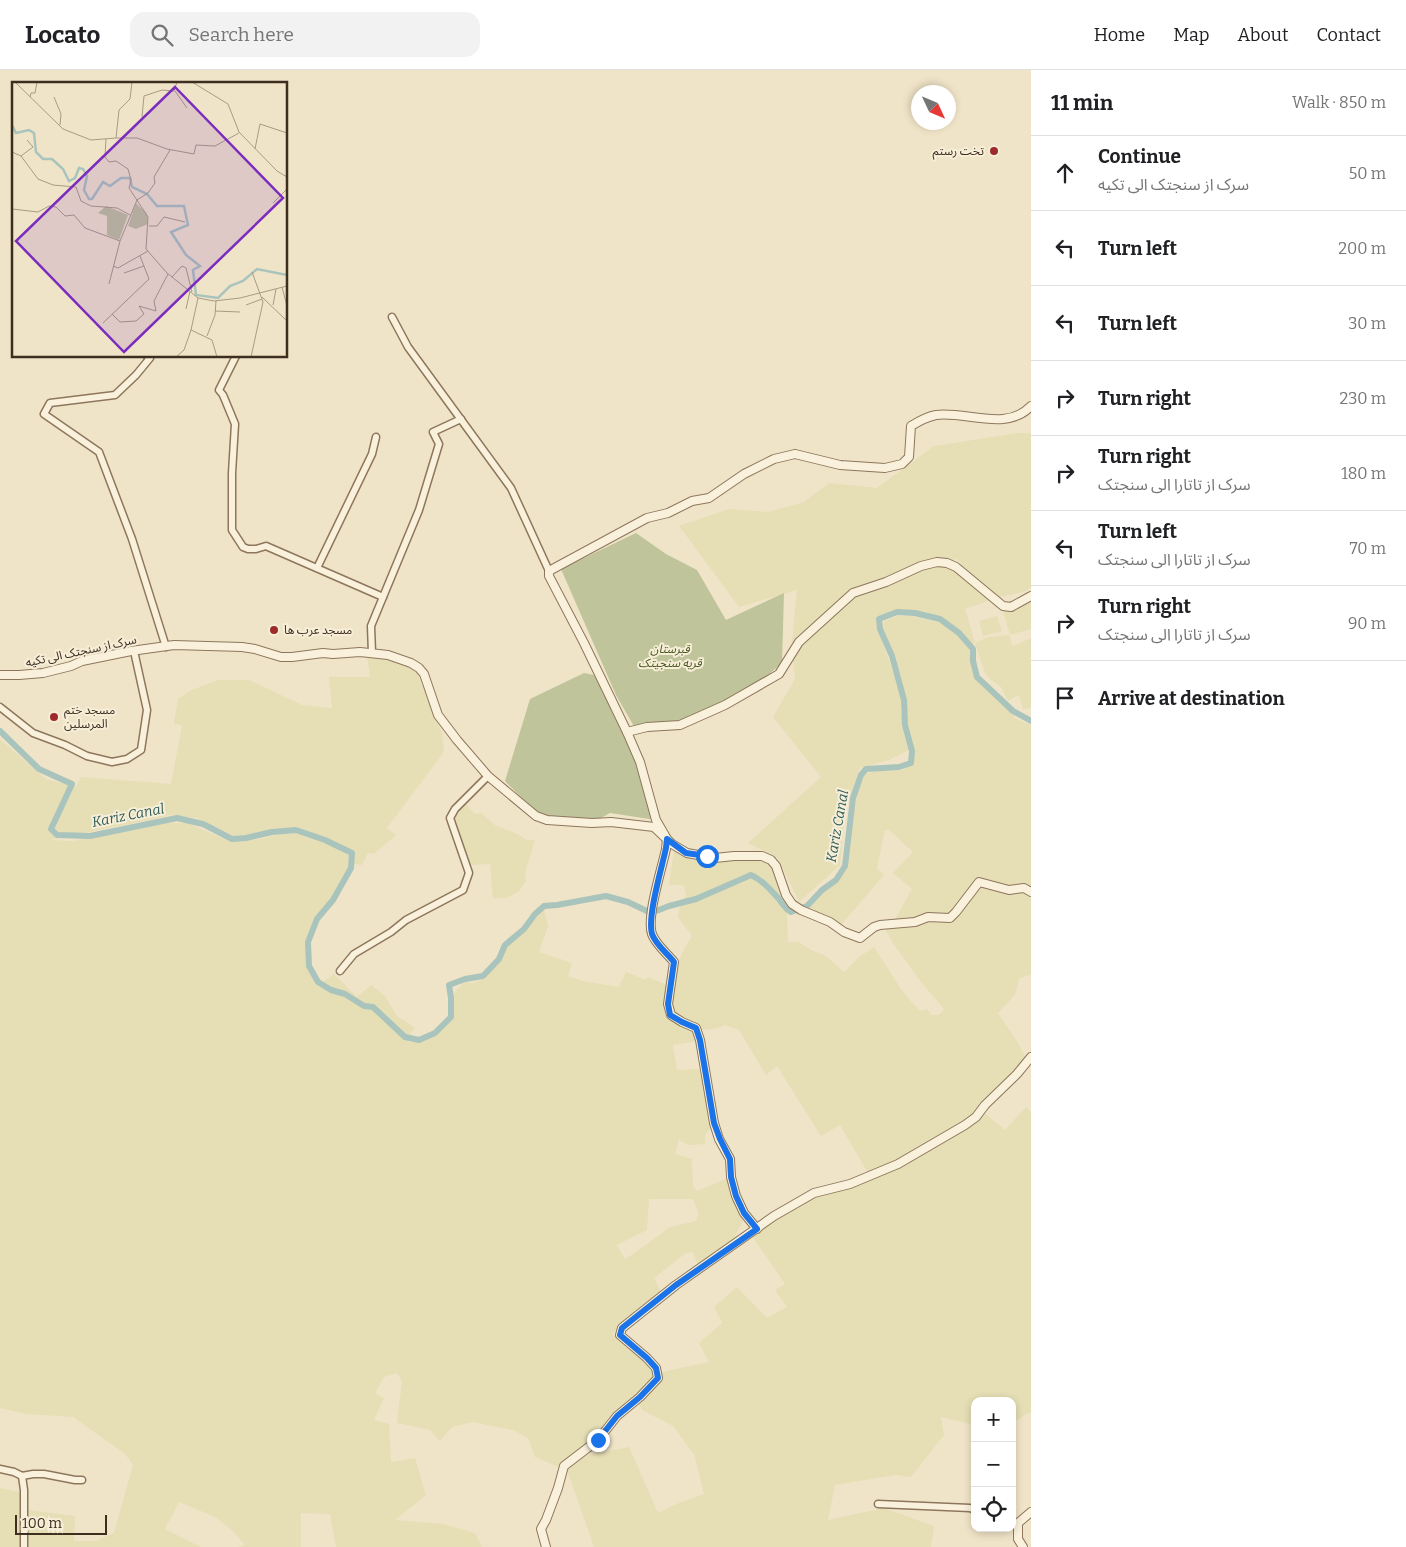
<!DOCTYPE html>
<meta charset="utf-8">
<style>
body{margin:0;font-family:Bitter,"Noto Sans Arabic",serif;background:#f2f2f2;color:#202124}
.controls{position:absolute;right:15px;bottom:15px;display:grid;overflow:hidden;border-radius:10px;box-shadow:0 2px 8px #0003}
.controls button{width:45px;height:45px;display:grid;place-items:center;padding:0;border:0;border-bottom:1px solid #e0e0e0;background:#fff;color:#202124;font:25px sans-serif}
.compass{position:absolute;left:911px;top:15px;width:45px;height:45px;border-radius:50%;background:#fff;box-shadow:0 2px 8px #0003;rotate:134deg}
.scale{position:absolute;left:15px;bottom:12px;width:92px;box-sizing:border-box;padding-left:5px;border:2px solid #3d2e20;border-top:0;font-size:14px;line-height:18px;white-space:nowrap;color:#3d2e20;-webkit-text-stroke:4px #f7eed8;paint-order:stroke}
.stop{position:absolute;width:15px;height:15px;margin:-11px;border:4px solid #1a73e8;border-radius:50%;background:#fff}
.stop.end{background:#1a73e8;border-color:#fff;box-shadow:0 1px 5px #0008}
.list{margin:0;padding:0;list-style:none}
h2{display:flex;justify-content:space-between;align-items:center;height:65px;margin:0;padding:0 20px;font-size:21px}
h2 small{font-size:16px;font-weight:400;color:#757577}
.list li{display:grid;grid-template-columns:32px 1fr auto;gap:15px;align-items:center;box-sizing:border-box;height:75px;padding:0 20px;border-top:1px solid #e0e0e0}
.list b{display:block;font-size:19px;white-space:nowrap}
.list p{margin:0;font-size:16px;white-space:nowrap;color:#757577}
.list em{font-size:16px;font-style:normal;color:#757577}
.icon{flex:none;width:28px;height:28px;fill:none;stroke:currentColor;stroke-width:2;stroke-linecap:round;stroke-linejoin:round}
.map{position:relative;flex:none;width:1031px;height:1477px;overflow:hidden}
header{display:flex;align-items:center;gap:30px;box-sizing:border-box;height:70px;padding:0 25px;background:#fff;border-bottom:1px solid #e0e0e0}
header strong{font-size:24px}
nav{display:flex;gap:28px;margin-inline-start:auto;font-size:18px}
.search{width:350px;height:45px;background:#f2f2f2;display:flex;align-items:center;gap:12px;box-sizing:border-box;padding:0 18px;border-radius:15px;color:#757577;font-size:19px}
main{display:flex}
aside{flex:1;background:#fff}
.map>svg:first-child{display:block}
.farmland{fill:#e6deb5;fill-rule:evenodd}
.cemetery{fill:#bfc49a}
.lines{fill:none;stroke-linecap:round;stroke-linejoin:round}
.canal{stroke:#a9c4bc;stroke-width:6}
.minor-casing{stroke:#8d765c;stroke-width:9}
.tertiary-casing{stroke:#8d765c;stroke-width:10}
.minor{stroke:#faf1dc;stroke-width:6}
.tertiary{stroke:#faf1dc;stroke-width:8}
.route{stroke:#1a73e8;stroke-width:6}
.poi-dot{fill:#9e2a2b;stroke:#f7eed8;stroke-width:2}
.labels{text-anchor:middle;stroke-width:4;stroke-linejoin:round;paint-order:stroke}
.poi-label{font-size:12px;fill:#3d2e20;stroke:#f7eed8;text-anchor:start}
.park-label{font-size:12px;font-style:italic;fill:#4d5a26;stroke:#f7eed8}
.street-label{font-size:12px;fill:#3d2e20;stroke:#f7eed8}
.water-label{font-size:14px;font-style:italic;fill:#2f5d5a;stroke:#f7eed8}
.inset-river{fill:none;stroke:#a9c4bc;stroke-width:2.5}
.inset-road{fill:none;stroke:#a89b85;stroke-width:1}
.view{fill:#7b2cbf;fill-opacity:0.15;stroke:#7b2cbf;stroke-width:2.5}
.inset-edge{fill:none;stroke:#3d2e20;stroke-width:2.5}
</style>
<header>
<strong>Locato</strong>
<div class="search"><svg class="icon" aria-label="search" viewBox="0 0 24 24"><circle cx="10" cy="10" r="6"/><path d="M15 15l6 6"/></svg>Search here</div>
<nav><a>Home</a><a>Map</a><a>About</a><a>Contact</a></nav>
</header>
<main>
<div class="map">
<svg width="1031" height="1477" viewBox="0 0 1031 1477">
<rect width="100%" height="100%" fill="#f0e4c8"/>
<g class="farmland">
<path d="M1018 363H1031V517L1026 521 993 529 957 489 894 503 844 527 792 573 797 520 739 537 679 456 729 439 768 442 804 432 829 413 877 418 934 376Z"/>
<path d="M943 495 961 504 991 530 965 539 975 573 989 567 1010 565 1003 541 1031 529V559L1010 565 1011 573 1013 576 1031 568V640V638L1023 639 1019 625 1008 631 1001 617 991 610 985 603 975 573 971 574 943 548 923 541 877 547 879 562 902 627 896 588 883 559 884 551 898 546H912L940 553 961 567 972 581 970 586 976 609 993 626 1015 644 1014 648 1031 655V818L1024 816 1003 815 979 808 956 839 948 844 941 845 928 843 909 850 893 853 912 819 893 803 913 782 889 760H885L877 798 884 805 841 855 809 838 825 820 837 810 846 796 858 719 866 704 875 701 903 700 914 692V681L906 646V638L904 632 900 636 909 680 889 690 860 698 845 743 840 795 799 832 778 788 748 773 821 707 773 647 795 609 792 582 855 527 923 499Z"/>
<path d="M997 546 1002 561 983 566 979 551Z"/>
<path d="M367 586 386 589 406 595 417 603 442 663 444 682 387 758 396 765 374 784 368 783 362 795 353 794 354 782 298 757 234 766 197 748 168 745 164 747 50 770 72 771 168 753H187L229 771 261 769 280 764 299 762 333 776 349 785 350 800 328 833 313 851 306 877 308 899 319 915 334 904 357 927 371 915 385 926 397 946 415 958 410 964 408 972 425 971 439 962 452 947V925L464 912 473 913 482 909 500 890 507 876 525 861 536 846 544 839 548 856 539 882 572 893 568 906 583 911 619 917 626 902 646 910 648 907 669 916 666 939 670 947 696 959 698 971 673 975 677 1000 703 999 713 1056 705 1064V1074L689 1075 679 1070 675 1084 692 1089 693 1116 697 1121 728 1108 745 1147 735 1166 739 1169 698 1195 693 1182 686 1183 654 1208 661 1222 641 1236 612 1264 652 1298 654 1308 620 1339 595 1367 559 1397 535 1387 528 1368 513 1360 473 1352 452 1357 440 1371 430 1360 397 1353 402 1311 397 1303 384 1307 375 1323 384 1328 374 1350 389 1354 391 1392 415 1388 426 1425 395 1450 443 1454 475 1463 482 1477H336L330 1444 301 1443V1477H238L245 1475 233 1461 215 1447 179 1432 165 1459 201 1477H26L28 1440 75 1446 74 1471H96L114 1463 133 1395 125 1384 73 1347 27 1344 0 1338V669L46 709 76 717 81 707 171 714 182 656 174 653 178 629 192 620 218 610H249L302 635 332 638 329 607H370ZM649 1129H693L699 1144 696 1151 670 1157 633 1184 625 1189 617 1175 647 1160Z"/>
<path d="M464 732 475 744 481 743 495 755 517 764 527 770H535L525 803 526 811 518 822 506 828H493L490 794 469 795 462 783 453 746Z"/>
<path d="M674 780 689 786 758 788 768 791 775 803 778 819 789 836 787 845 788 872H799L811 880 826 886 844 902 859 887 874 877 901 919 914 935 920 941 927 939 931 945H939L944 939 921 912 894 875 886 860 887 857 922 850 952 849 976 815 1013 824 1023 820 1031 824V904L1019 909 1015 925 998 943 1018 973 1027 990 983 1036 965 1050 893 1093 868 1103 840 1055 821 1066 777 996 766 1005 739 960 725 955 718 958 701 960 674 945 670 934 676 897 684 879 692 866 678 847 681 830 686 826 684 815H669Z"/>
<path d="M1026 1037 1031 1042V1343H1028L1012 1353V1331H975V1355L941 1347 944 1365 911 1407 896 1405 835 1415 828 1450 884 1438 934 1456 931 1477H594L567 1400 588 1385 629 1377 658 1443 679 1433 704 1424 694 1383 692 1382 673 1356 642 1340 637 1330 654 1315 662 1302 709 1292 699 1273 722 1253 714 1237 737 1217 767 1248 787 1237 775 1220 785 1214 752 1166 775 1148 808 1130 847 1119 911 1091 986 1044 1005 1060Z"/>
<path d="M0 1418 20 1422 23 1454 22 1477H0Z"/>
</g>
<g class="cemetery">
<path d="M636 463 666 484 697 500 726 550 784 523 782 593 761 611 688 651 635 658 616 625 561 499Z"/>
<path d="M584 603 594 605 640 682 656 750 610 743 599 749 553 748 533 740 505 711 530 629Z"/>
</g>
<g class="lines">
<path class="canal" d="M0 661 39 699 72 714 51 759 57 765 90 766 177 748 203 754 232 769 246 768 272 762 296 760 325 770 352 783 351 798 333 830 317 849 308 872 309 896 318 912 331 920 345 924 364 936 373 937 405 967 419 970 435 963 451 947V928L449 915 465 909 483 906 499 889 505 875 524 859 535 844 544 836 557 835 606 826 628 832 651 843 669 836 696 829 751 805C762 810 770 819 778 828 782 833 785 839 791 842L807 836 822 820 836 810 845 796 853 728 861 705 866 699 899 697 911 693 912 681 905 655 904 630 892 586 880 559 879 549 897 542 915 543 940 549 959 563 973 579V591L977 607 1013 641 1031 651"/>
<defs>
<g id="minor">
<path d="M392 247 408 277 511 418 549 501"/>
<path d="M147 286 150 288 136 305 115 325 50 333 44 344 99 382 132 469 166 577"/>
<path d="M236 286 219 320 223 325 235 354 232 403V460L243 477 248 479H256L266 476 383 527"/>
<path d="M317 498 372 384 376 367"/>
<path d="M372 583 371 556 419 440 439 374 433 362 461 349"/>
<path d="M0 637 33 663 65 675 87 686 112 692 127 689 141 680 147 640 134 581"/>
<path d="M340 901 354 884 391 862 406 850 463 820 469 803 450 748 455 739 488 706"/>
<path d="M0 1399 14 1402 22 1406 33 1404H44L75 1410H82"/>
<path d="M22 1406 24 1420V1477"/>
<path d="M878 1434 970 1438 975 1440"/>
</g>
<g id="tertiary">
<path d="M0 605H19L43 603 71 596 82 591 131 581 174 575 242 577 255 579 281 587H292L323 583 333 584 360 582 388 585 411 593 419 598 424 604 438 645 457 670 488 706 536 746 547 750 592 753 611 752 654 757 672 774 687 783 715 788 734 786H762L771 790 776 796 786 825 792 834 801 840 830 852 844 862 860 868 874 857 880 855 915 852 928 847 950 848 956 842 979 812 1009 820 1024 818 1031 822"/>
<path d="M627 662 647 657 680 655 725 635 779 604 799 572 853 523 886 512 921 496 937 492 947 493 956 497 1003 536 1011 537 1031 526"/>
<path d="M757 1159 744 1143 736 1126 731 1107 730 1089 719 1069 714 1053 700 970 696 958 682 952 671 945 668 934 674 892C667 883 656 875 652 864 646 847 662 798 666 779L667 769 656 750 640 692 627 662 584 573 549 506V501L647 448 668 443 692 431 709 428 744 404 774 389 795 384 840 395 885 398 902 394 909 387 911 356C919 351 926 347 936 345 966 341 1007 362 1031 336"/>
<path d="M546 1477 541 1459 546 1450 558 1418 564 1396 598 1370 617 1346 640 1327 658 1308 656 1298 647 1288 620 1265 622 1258 676 1215 774 1146 814 1123 850 1114 898 1094 965 1055 976 1047 985 1035 1017 1004 1031 987"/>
<path d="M1023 1477 1018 1469V1453L1031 1442"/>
</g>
</defs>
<use href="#minor" class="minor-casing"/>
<use href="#tertiary" class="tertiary-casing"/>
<use href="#minor" class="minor"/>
<use href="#tertiary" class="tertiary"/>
</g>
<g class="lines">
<path class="route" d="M598 1370 617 1346 640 1327 658 1308 656 1298 647 1288 620 1265 622 1258 676 1215 757 1159 744 1143 736 1126 731 1107 730 1089 720 1069 714 1053 700 970 696 958 682 952 670 945 668 934 674 892C667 883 656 875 652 864 647 847 662 797 666 778L667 769 686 783 707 786"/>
</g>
<g class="poi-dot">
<circle cx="994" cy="81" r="5"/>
<circle cx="274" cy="560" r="5"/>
<circle cx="54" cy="647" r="5"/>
</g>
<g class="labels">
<g class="poi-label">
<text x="984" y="85" text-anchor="end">تخت رستم</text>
<text x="284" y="564">مسجد عرب ها</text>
<text x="64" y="644">مسجد ختم<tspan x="64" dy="14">المرسلین</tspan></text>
</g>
<g class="park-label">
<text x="670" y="583">قبرستان<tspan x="670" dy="14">قریه سنجیتک</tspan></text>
</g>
<g class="street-label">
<text transform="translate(81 581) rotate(-12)" y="4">سرک از سنجتک الی تکیه</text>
</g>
<g class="water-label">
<text transform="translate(128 745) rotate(-11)" y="5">Kariz Canal</text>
<text transform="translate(837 756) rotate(-80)" y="5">Kariz Canal</text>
</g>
</g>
<g transform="translate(12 12)">
<rect width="275" height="275" fill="#f0e4c8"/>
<path d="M124 121 135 132 136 142 124 147 116 144ZM94 124 116 133 107 158 95 153V134L86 131Z" fill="#bfc49a"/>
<path class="inset-river" d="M0 43 4 51 17 48 22 51 24 70 31 77H40L51 87 57 99 63 96 67 86 71 87 75 94 72 108 77 117H80L91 100 98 104 109 96H118L120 105 135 112 145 124H172L176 143 159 150 174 173 188 184 181 188 184 213 206 216 218 204 231 199 245 187 275 193"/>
<path class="inset-road" d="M3 0 51 47 79 58 104 56 107 28 118 17 120 0M180 0 216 22 227 50 265 89 275 95M163 9 175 26M18 15 19 11H23L25 0M42 15 49 32 48 43M130 35 132 14 150 8 162 9 165 0M104 56H125L155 67 182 72 184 63 203 64 227 51M94 57 93 75 97 80 104 79 116 87 119 98 117 106 136 135 134 167 155 191 186 216 202 219 228 216 275 204M243 67 248 42 275 51M0 70 9 74 26 97 41 103 64 105 69 119 79 124 105 126 118 133M9 74 21 65 15 58M261 121 275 107M0 127 26 130 37 124 44 125 53 134 62 133 73 146 108 159 125 118 136 111 143 101 142 95 158 68M137 144H145L152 135 173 140M101 184 106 186 136 169M112 191 132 184M160 195 170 184 174 186 180 210M97 202 108 159M270 205 275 224M250 215 275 239M186 216 179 248 200 258 205 275M234 223 250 217M261 223 264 207M174 227 178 209M203 229 228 230M100 232 108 240 124 239 132 232 127 224 144 229 142 219 156 192M91 241 137 197 128 174M195 254 203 233 204 219M164 275 172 268 179 248M239 275 251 220 240 190"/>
<path class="view" d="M163 5 271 116 112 270 4 159Z"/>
<rect width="275" height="275" class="inset-edge"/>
</g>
</svg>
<div class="controls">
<button>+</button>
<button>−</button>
<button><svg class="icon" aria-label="locate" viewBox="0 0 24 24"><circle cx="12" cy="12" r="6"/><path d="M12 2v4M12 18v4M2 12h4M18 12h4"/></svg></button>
</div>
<svg class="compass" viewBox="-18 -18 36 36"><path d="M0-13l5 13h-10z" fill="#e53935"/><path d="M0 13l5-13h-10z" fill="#757577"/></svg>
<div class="scale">100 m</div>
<div class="stop" style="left:707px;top:786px"></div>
<div class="stop end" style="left:598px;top:1370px"></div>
</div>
<aside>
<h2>11 min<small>Walk · 850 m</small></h2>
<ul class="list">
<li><svg class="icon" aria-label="ahead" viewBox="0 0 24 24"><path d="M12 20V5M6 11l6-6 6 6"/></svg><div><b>Continue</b><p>سرک از سنجتک الی تکیه</p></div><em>50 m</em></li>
<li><svg class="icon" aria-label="left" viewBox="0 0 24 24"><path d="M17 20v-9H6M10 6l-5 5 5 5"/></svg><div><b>Turn left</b></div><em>200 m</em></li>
<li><svg class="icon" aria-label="left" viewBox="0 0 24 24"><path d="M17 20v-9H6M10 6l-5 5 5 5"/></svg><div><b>Turn left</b></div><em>30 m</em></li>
<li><svg class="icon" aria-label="right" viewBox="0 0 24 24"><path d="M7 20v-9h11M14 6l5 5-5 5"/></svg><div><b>Turn right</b></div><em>230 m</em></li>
<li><svg class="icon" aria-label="right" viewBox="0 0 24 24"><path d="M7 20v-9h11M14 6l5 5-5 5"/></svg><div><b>Turn right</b><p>سرک از تاتارا الی سنجتک</p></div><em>180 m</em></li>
<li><svg class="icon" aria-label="left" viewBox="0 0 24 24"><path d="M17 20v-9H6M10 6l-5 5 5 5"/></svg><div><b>Turn left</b><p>سرک از تاتارا الی سنجتک</p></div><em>70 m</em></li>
<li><svg class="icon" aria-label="right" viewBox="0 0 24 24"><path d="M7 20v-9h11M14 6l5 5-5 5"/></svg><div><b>Turn right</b><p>سرک از تاتارا الی سنجتک</p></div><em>90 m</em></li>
<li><svg class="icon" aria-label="arrive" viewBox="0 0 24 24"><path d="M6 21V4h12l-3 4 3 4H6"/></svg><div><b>Arrive at destination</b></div></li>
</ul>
</aside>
</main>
